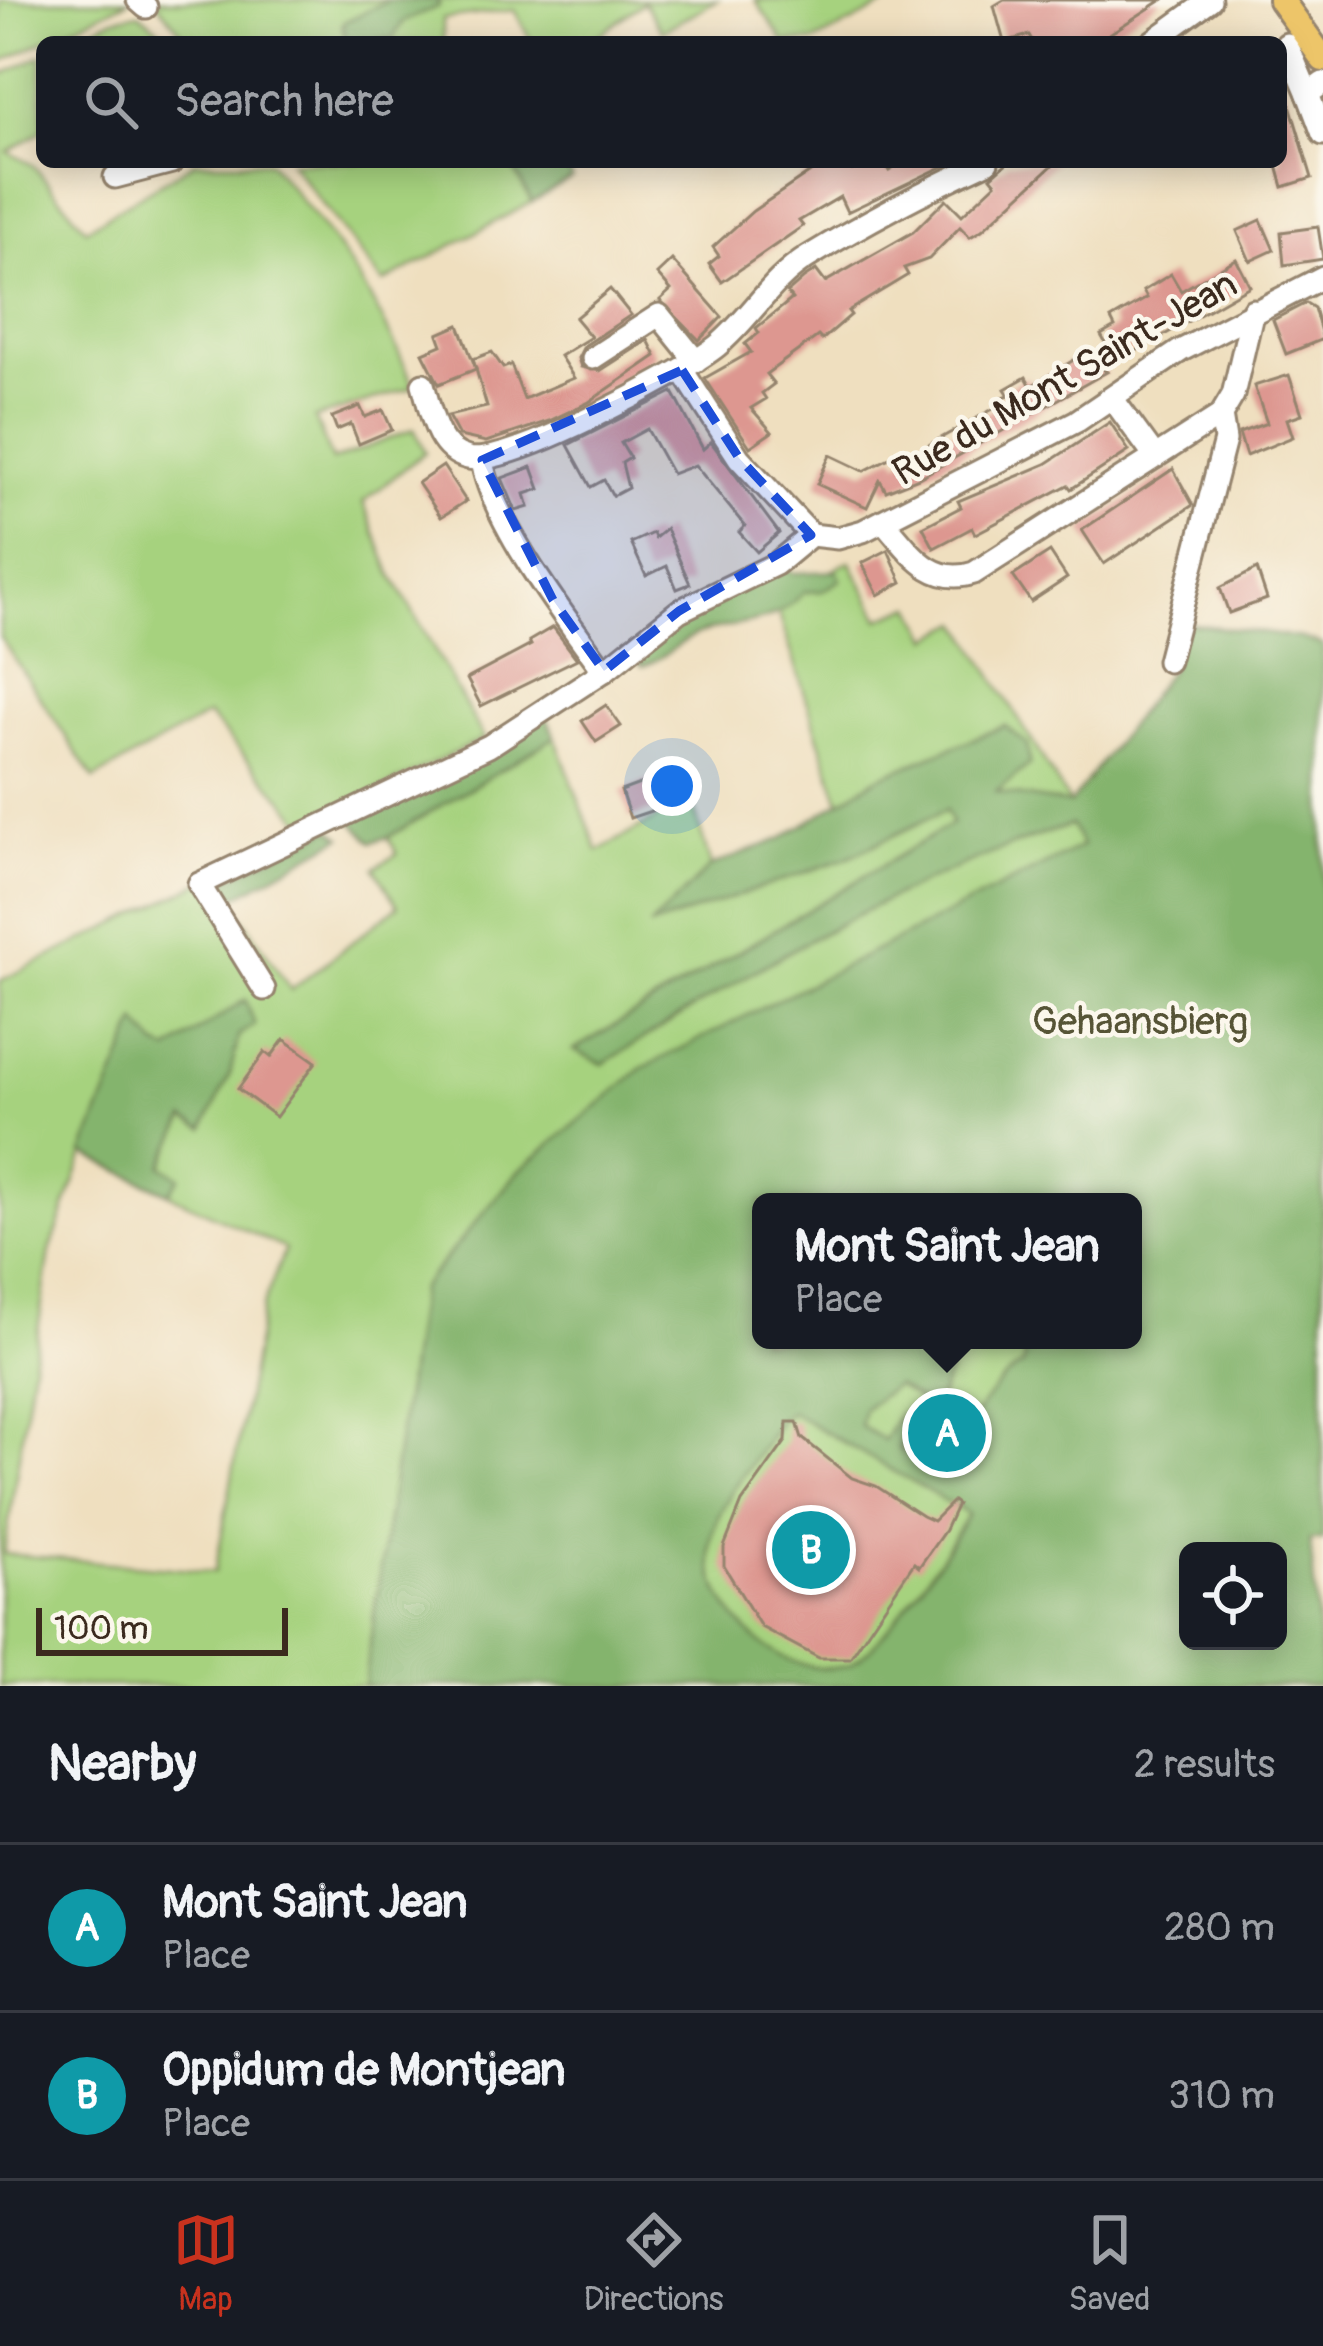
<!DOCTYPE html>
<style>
body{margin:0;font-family:Pangolin,sans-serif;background:#20242c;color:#f1f3f6}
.controls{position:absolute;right:36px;bottom:36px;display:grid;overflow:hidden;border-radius:18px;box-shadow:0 6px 30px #0003}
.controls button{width:108px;height:108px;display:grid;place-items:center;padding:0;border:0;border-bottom:3px solid #363941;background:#171b24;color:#f1f3f6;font:60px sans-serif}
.scale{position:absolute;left:36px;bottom:30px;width:252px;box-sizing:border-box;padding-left:12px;border:6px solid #3b2a1e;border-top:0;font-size:33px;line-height:42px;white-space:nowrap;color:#3b2a1e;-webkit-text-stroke:9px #fbf7ec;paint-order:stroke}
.you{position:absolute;left:672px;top:786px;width:42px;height:42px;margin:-30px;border:9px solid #fff;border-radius:50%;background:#1a73e8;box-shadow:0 0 0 18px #1a73e833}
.badge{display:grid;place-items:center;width:78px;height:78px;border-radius:50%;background:#c8321e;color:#fff;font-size:39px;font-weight:700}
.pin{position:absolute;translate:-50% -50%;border:6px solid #fff;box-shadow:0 3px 12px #0006}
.popup{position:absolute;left:752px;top:1193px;width:390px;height:156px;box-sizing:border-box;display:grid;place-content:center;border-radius:18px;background:#171b24;filter:drop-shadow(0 3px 9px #0005);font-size:39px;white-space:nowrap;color:#9ea1a6}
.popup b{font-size:45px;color:#f1f3f6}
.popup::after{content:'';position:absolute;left:50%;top:100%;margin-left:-24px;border:24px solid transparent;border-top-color:#171b24}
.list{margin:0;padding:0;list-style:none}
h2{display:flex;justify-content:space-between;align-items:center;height:156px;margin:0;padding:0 48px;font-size:51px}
h2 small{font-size:39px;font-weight:400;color:#9ea1a6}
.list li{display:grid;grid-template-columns:78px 1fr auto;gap:36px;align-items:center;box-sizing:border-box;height:168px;padding:0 48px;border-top:3px solid #363941}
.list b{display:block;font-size:45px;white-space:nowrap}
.list p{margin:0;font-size:39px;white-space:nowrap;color:#9ea1a6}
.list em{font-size:39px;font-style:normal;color:#9ea1a6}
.icon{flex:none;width:66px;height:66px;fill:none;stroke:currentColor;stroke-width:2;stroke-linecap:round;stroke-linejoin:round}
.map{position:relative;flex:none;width:1323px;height:1686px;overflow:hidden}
.search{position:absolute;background:#171b24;box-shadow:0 6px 30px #0003;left:36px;right:36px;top:36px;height:132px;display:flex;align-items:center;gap:30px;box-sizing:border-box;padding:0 42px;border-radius:18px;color:#9ea1a6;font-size:45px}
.sheet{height:492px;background:#171b24}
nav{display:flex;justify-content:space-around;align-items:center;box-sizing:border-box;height:168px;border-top:3px solid #363941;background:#171b24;font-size:33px;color:#9ea1a6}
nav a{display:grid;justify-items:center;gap:6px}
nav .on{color:#c8321e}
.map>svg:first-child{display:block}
.green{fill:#a6d27e;stroke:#707e4e;stroke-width:3;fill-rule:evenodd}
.forest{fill:#84b46d;stroke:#606f46;stroke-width:3;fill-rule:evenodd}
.building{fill:#dd9790}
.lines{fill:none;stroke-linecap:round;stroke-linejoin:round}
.minor-casing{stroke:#95846e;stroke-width:27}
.major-casing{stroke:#95846e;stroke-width:30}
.minor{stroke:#fff;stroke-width:21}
.major{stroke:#edc569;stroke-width:24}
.marked{fill:#1d4ed8;fill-opacity:0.2;stroke:#1d4ed8;stroke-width:9;stroke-dasharray:24 15;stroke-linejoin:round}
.labels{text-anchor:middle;stroke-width:9;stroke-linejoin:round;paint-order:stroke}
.street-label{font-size:39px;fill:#3b2a1e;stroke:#fbf7ec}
.park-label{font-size:39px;fill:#565436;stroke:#fbf7ec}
</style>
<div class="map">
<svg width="1323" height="1686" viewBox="0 0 1323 1686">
<rect width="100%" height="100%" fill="#fbf7ec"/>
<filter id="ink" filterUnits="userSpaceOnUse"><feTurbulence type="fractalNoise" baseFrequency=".00833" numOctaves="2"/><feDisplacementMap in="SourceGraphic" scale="24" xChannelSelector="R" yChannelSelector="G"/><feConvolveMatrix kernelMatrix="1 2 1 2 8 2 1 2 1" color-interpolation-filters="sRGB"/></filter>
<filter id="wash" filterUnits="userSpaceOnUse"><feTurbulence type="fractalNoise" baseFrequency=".004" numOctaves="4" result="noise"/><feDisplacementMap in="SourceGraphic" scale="48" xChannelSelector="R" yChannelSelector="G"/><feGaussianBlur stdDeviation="2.7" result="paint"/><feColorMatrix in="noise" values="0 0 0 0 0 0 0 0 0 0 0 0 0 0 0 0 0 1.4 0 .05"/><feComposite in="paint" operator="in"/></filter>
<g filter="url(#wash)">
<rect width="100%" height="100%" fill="#efdfbf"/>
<g class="green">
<path d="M0 0H130L0 62Z"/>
<path d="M154 0H717L662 31 644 2 590 42H532L514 10 443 19V42H190Z"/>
<path d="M755 0H896L814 42H784Z"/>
<path d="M139 13 174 42H67L114 18Z"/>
<path d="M42 55V131L8 152 33 165 86 229 195 162H269C338 243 372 288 414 387L315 418 332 461 414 429 425 452 363 502 391 573 484 738 307 826 208 715 94 779 0 637V76Z"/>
<path d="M290 162H510L532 202 383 283Z"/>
<path d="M850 561 880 619 913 606 930 638 960 622 1070 804 995 792 1005 726 879 777 840 802 775 602Z"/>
<path d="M555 737 598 851 691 799 711 866 653 925 846 858 947 810 952 824 575 1049 603 1064C750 971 905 877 1072 825L1082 846 519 1171 420 1289 364 1686H0V981L215 876 291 990 398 906 375 868 397 854 388 837ZM84 1154 285 1249 263 1306 215 1572 4 1554 50 1251Z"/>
<path d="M980 1340H1027L1023 1365C983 1389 969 1434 934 1470L899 1450 915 1422 884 1441 860 1426 864 1409 896 1385 929 1406 937 1404 954 1356Z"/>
<path d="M791 1412 968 1514C947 1548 882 1650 849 1665 777 1686 690 1595 714 1528 727 1489 762 1454 781 1418Z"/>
</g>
<g class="forest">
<path d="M389 0H438L439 6 403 22 393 38 346 42 342 23Z"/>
<path d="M510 162H563L572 178 532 202Z"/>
<path d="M776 564 794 573 837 571 841 580 822 591 804 592C770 629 746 619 701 633 680 639 666 659 643 666L627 653Z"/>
<path d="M1184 623 1302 638 1323 645V1540H1310L1323 1686H364L420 1289 519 1171 641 1069 1082 846 1071 825C905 877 749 971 603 1064L574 1050 952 824 946 810 846 858 649 927 711 866 781 839 879 777 1005 726 1027 744 1030 764 996 792 1070 804 1171 668ZM761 1202H1133V1340H1027L1023 1365C982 1389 970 1434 934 1470L899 1449 920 1406 899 1414 884 1440 860 1426 864 1408 896 1385 929 1406 937 1404 955 1356 980 1340H761ZM791 1412 968 1514C950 1546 879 1652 849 1665 777 1686 690 1595 714 1528 727 1489 762 1454 781 1418ZM1188 1551H1278V1641H1188Z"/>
<path d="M544 711 555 737 388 837 372 842 348 817Z"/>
<path d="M331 828 342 837 232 899 220 882Z"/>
<path d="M245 1000 255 1025 239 1035 230 1074 204 1129 185 1119 162 1166 180 1177 169 1193 83 1153 137 1022 157 1046 169 1051Z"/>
</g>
<g id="blocks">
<g class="building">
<path d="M1004 0H1162L1097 42H1033L1029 35 1004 42 994 6Z"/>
<path d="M1281 75 1312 178 1283 187 1276 162H1281Z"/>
<path d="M825 162H839L852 170 866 162H883L889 171 904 162H952L847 212 840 197 799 221 803 226 722 282 709 264 719 256 713 247 753 211Z"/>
<path d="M1008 162H1056L982 230 970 237 960 227 929 259 904 268 908 275 848 311 851 315 822 340 818 336 766 374 774 384 762 393 766 399 751 408 772 432 750 447 705 378 751 352 745 344 759 333 756 328 792 299 787 293 804 278 816 270 825 282 913 232 946 199 962 215 996 183 991 177Z"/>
<path d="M1261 220 1274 250 1250 261 1237 231Z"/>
<path d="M1318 227 1323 259 1284 265 1281 232Z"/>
<path d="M1236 259 1250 286 1131 354 1126 345 1111 353 1101 335 1115 327 1111 319 1147 298 1143 291 1171 274 1181 291Z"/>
<path d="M672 260 722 317 699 340 660 300 671 290 657 274Z"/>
<path d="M610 289 631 315 584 346 578 358 581 367 600 371 648 340 656 356 589 402 549 421 486 442 459 436 448 416 487 407 473 359 492 352 503 368 511 365 524 399 574 378 560 356 591 337 575 318Z"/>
<path d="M1306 303 1314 308 1323 339 1286 354 1273 320Z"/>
<path d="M459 325 476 369 439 384 423 353 442 345 438 334Z"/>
<path d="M1082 355 1107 372 919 478 886 491 880 480 867 507 817 484 830 455 864 471 895 455 898 462 1000 405 998 399 1009 395 1005 389 1026 377 1031 386Z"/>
<path d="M1289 375 1302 414 1287 419 1293 437 1246 456 1239 433 1267 423 1254 386Z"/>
<path d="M673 392 703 449 711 442 779 533 757 552 739 532 745 526 695 465 672 474 647 429 621 443 630 458 622 463 628 488 613 496 604 480 591 487 568 445Z"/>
<path d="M360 406 365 417 383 410 392 430 359 444 351 424 337 430 332 417Z"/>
<path d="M1110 422 1129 451 1071 489 1068 485 975 534 972 528 934 548 923 527 961 507 958 501 1046 464Z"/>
<path d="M443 466 466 501 441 517 418 483Z"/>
<path d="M532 467 540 489 525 494 529 507 516 511 502 478Z"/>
<path d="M1173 469 1193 505 1104 564 1082 530Z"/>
<path d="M666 529 690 584 677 589 667 566 646 576 631 543 653 533 655 538Z"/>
<path d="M888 550 902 582 878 595 862 563Z"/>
<path d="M1050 552 1067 578 1031 602 1013 576Z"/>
<path d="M1257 569 1267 599 1229 613 1220 588Z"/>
<path d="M553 627 577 659 481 706 467 679 531 645 529 641Z"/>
<path d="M606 705 621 726 596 742 582 721Z"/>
<path d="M653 779 663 807 630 818 621 791Z"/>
<path d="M284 1039 316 1062 276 1117 238 1089 265 1052 271 1057Z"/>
<path d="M787 1422H797L802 1438 852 1478 876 1486 922 1516 933 1521 953 1501 957 1504 945 1530 919 1567 914 1563 850 1658H819L761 1627 724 1566V1547L742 1502 786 1441Z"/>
</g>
</g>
</g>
<g filter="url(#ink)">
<use href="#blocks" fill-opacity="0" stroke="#95846e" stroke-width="3"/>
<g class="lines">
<defs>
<g id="minor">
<path d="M138 0 146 7"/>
<path d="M1152 42 1210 0"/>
<path d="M1287 44 1308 94"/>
<path d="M1323 83 1308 94 1323 134"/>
<path d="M115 177 172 162"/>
<path d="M593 358 659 315 696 361"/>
<path d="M682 370 739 458 811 535"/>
<path d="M423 384C431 412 436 450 468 458 507 468 682 374 717 346 751 318 770 280 808 257 865 222 926 190 987 162"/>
<path d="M1112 398 1155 457"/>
<path d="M482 460C491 521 567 620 604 671"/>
<path d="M883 521C910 551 930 587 974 573L1221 415"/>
<path d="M811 535 838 538 863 531 1077 421 1180 351 1323 277"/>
<path d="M1168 661 1225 440 1221 415 1233 395 1253 310"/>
<path d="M264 989 199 884 489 746 604 671 679 611 776 564 811 535"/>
</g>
<path id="major" d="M1281 0 1323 59"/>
</defs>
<use href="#minor" class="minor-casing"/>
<use href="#major" class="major-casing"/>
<use href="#minor" class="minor"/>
<use href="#major" class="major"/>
</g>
</g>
<path class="marked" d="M682 370 739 458 811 535 679 611 604 671 553 600 482 460Z"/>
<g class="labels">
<g class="street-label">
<text transform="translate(1064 377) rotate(-30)" y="14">Rue du Mont Saint-Jean</text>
</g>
<g class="park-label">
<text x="1140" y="1034">Gehaansbierg</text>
</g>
</g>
</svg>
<div class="controls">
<button><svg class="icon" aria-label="locate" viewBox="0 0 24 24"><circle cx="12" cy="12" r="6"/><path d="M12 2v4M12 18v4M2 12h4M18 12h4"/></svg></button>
</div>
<div class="scale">100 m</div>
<div class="you"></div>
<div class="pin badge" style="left:947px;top:1433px;background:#0f9aa8">A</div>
<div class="popup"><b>Mont Saint Jean</b>Place</div>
<div class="pin badge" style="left:811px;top:1550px;background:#0f9aa8">B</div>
<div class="search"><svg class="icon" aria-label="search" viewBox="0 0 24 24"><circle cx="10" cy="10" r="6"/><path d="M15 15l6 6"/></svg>Search here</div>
</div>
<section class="sheet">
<h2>Nearby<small>2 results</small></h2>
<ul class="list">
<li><span class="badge" style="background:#0f9aa8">A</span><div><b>Mont Saint Jean</b><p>Place</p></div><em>280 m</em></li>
<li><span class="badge" style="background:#0f9aa8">B</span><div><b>Oppidum de Montjean</b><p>Place</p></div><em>310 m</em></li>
</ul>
</section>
<nav>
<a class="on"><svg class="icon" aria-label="map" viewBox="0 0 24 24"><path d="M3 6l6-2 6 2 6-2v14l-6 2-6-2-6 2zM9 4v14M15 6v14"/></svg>Map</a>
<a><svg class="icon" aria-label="directions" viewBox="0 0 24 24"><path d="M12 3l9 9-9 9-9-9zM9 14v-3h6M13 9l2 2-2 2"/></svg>Directions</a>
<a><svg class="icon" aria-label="saved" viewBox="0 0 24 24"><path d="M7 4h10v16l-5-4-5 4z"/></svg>Saved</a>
</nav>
